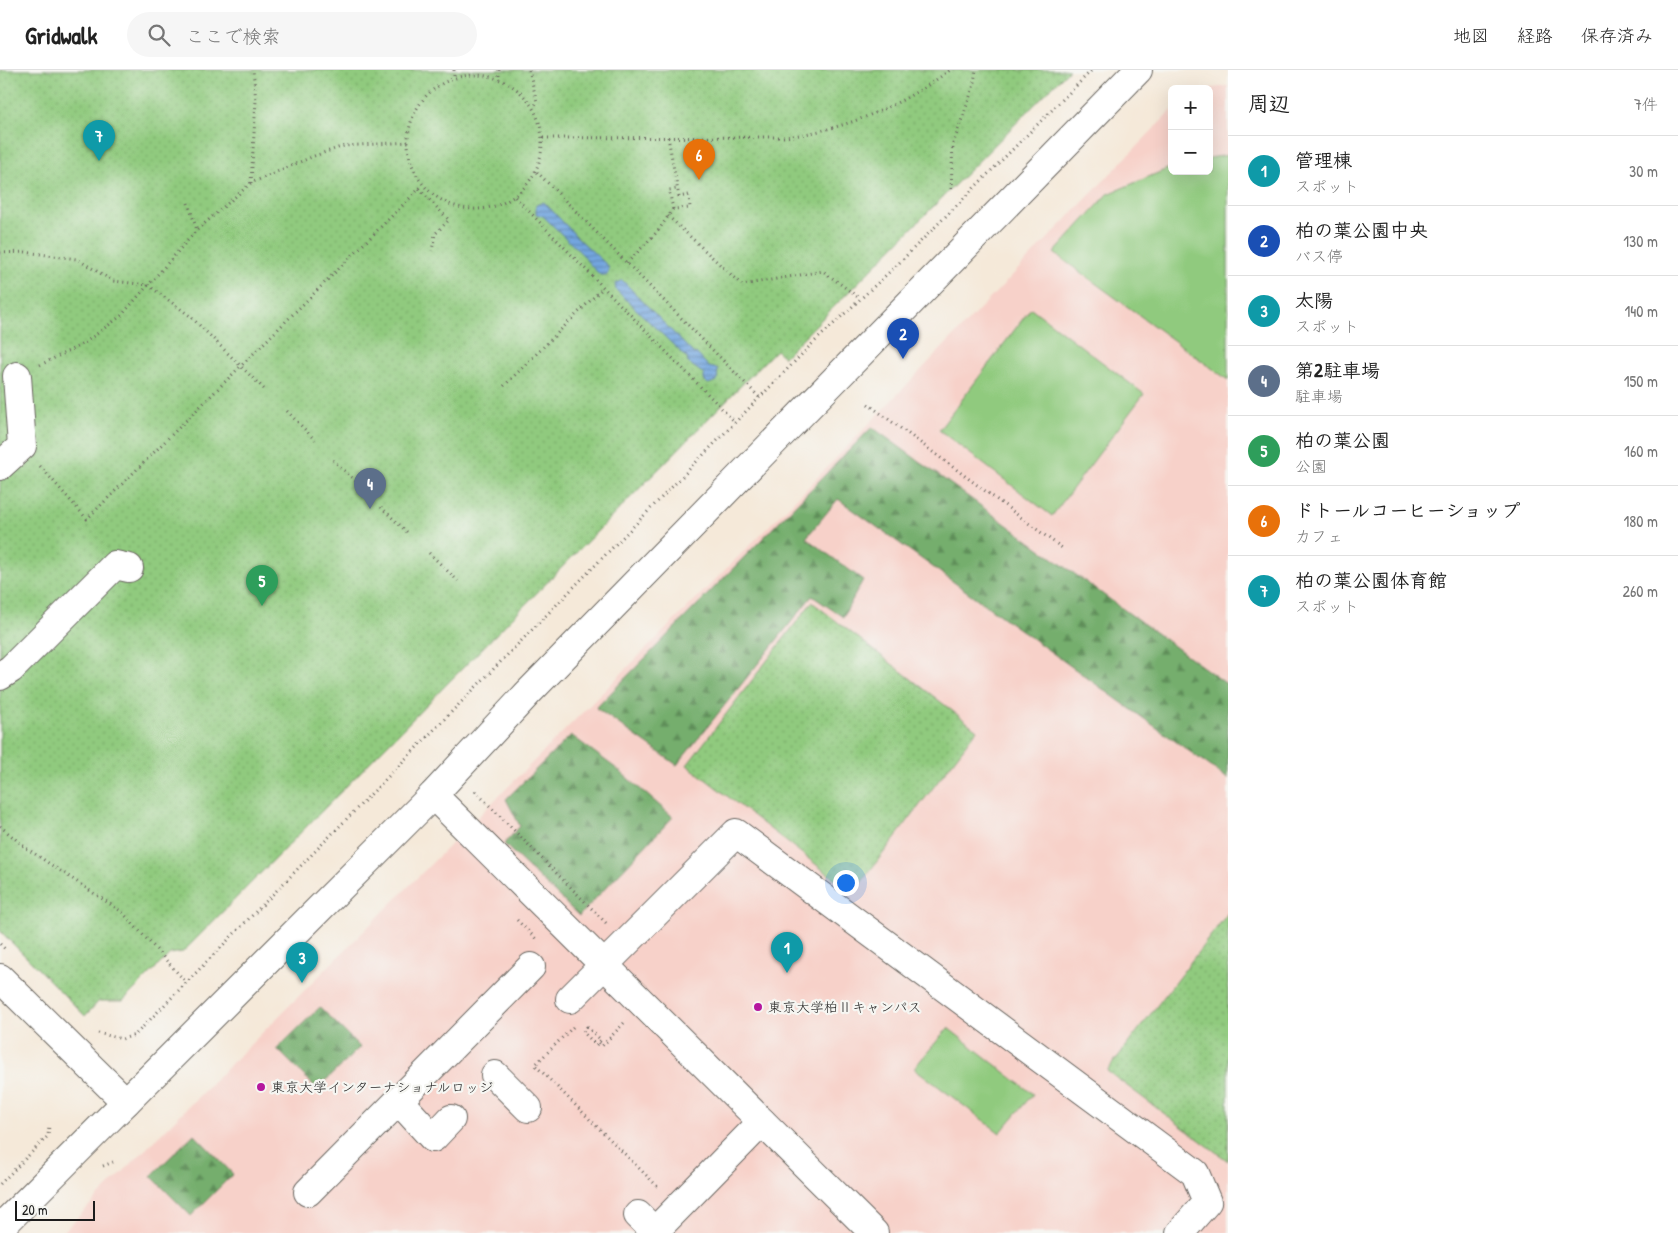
<!DOCTYPE html>
<html lang="ja">
<meta charset="utf-8">
<style>
body{margin:0;font-family:"Patrick Hand","Klee One",sans-serif;background:#f6f6f6;color:#222}
.controls{position:absolute;right:15px;top:15px;display:grid;overflow:hidden;border-radius:8px;box-shadow:0 5px 20px #0002}
.controls button{width:45px;height:45px;display:grid;place-items:center;padding:0;border:0;border-bottom:1px solid #e0e0e0;background:#fff;color:#222;font:25px sans-serif}
.scale{position:absolute;left:15px;bottom:12px;width:80px;box-sizing:border-box;padding-left:5px;border:2px solid #1c1c1c;border-top:0;font-size:14px;line-height:18px;white-space:nowrap;color:#1c1c1c;-webkit-text-stroke:4px #f6f6f2;paint-order:stroke}
.you{position:absolute;left:845px;top:812px;width:18px;height:18px;margin:-12px;border:4px solid #fff;border-radius:50%;background:#1a73e8;box-shadow:0 0 0 8px #1a73e833}
.badge{display:grid;place-items:center;width:32px;height:32px;border-radius:50%;background:#b5179e;color:#fff;font-size:16px;font-weight:700}
.pin{position:absolute;translate:-50% -41px;filter:drop-shadow(0 1px 2px #0008)}
.pin::after{content:'';position:absolute;top:26px;width:18px;height:15px;background:inherit;clip-path:polygon(0 0,100% 0,50% 100%)}
.list{margin:0;padding:0;list-style:none}
h2{display:flex;justify-content:space-between;align-items:center;height:65px;margin:0;padding:0 20px;font-size:21px}
h2 small{font-size:16px;font-weight:400;color:#767676}
.list li{display:grid;grid-template-columns:32px 1fr auto;gap:15px;align-items:center;box-sizing:border-box;height:70px;padding:0 20px;border-top:1px solid #e0e0e0}
.list b{display:block;font-size:19px;white-space:nowrap}
.list p{margin:0;font-size:16px;white-space:nowrap;color:#767676}
.list em{font-size:16px;font-style:normal;color:#767676}
.icon{flex:none;width:28px;height:28px;fill:none;stroke:currentColor;stroke-width:2;stroke-linecap:round;stroke-linejoin:round}
.map{position:relative;flex:none;width:1228px;height:1163px;overflow:hidden}
header{display:flex;align-items:center;gap:30px;box-sizing:border-box;height:70px;padding:0 25px;background:#fff;border-bottom:1px solid #e0e0e0}
header strong{font-size:24px}
nav{display:flex;gap:28px;margin-inline-start:auto;font-size:18px}
.search{width:350px;height:45px;background:#f6f6f6;display:flex;align-items:center;gap:12px;box-sizing:border-box;padding:0 18px;border-radius:28px;color:#767676;font-size:19px}
main{display:flex}
aside{flex:1;background:#fff}
.map>svg:first-child{display:block}
.built{fill:#f7d1c9}
.grass{fill:#90ca7e;stroke:#56734d}
.forest{fill:url(#forest-firs);stroke:#486544}
.park{fill:url(#park-dots);stroke:#56734d}
.water{fill:url(#water-rules);stroke:#48617e}
.lines{fill:none;stroke-linecap:round;stroke-linejoin:round}
.minor-casing{stroke:#68645e;stroke-width:30}
.path{stroke:#68645e;stroke-width:3;stroke-dasharray:1 4;stroke-linecap:butt}
.minor{stroke:#fff;stroke-width:28}
.poi-dot{fill:#b5179e;stroke:#f6f6f2;stroke-width:2}
.labels{text-anchor:middle;stroke-width:4.5;stroke-linejoin:round;paint-order:stroke}
.poi-label{font-size:14px;fill:#1c1c1c;stroke:#f6f6f2;text-anchor:start}
</style>
<header>
<strong>Gridwalk</strong>
<div class="search"><svg class="icon" aria-label="search" viewBox="0 0 24 24"><circle cx="10" cy="10" r="6"/><path d="M15 15l6 6"/></svg>ここで検索</div>
<nav><a>地図</a><a>経路</a><a>保存済み</a></nav>
</header>
<main>
<div class="map">
<svg width="1228" height="1163" viewBox="0 0 1228 1163">
<defs>
<pattern id="forest-firs" width="22" height="20" patternUnits="userSpaceOnUse" patternTransform="scale(1.25)"><rect width="22" height="20" fill="#74ae6d"/><path d="M5 1l3.5 6h-7zM16 11l3.5 6h-7z" fill="#5e8d59"/></pattern>
<pattern id="park-dots" width="8" height="8" patternUnits="userSpaceOnUse" patternTransform="scale(1.25)"><rect width="8" height="8" fill="#90ca7e"/><path d="M2 2h.1M6 6h.1" fill="none" stroke="#7cad6c" stroke-width="1.8" stroke-linecap="round"/></pattern>
<pattern id="water-rules" width="6" height="5" patternUnits="userSpaceOnUse" patternTransform="scale(1.25)"><rect width="6" height="5" fill="#73a6df"/><path d="M0 2.5h6" fill="none" stroke="#5e86b4"/></pattern>
</defs>
<rect width="100%" height="100%" fill="#f6f6f2"/>
<filter id="ink" filterUnits="userSpaceOnUse"><feTurbulence type="fractalNoise" baseFrequency=".02" numOctaves="2"/><feDisplacementMap in="SourceGraphic" scale="10" xChannelSelector="R" yChannelSelector="G"/><feConvolveMatrix kernelMatrix="1 2 1 2 8 2 1 2 1" color-interpolation-filters="sRGB"/></filter>
<filter id="wash" filterUnits="userSpaceOnUse"><feTurbulence type="fractalNoise" baseFrequency=".0096" numOctaves="4" result="noise"/><feDisplacementMap in="SourceGraphic" scale="20" xChannelSelector="R" yChannelSelector="G"/><feGaussianBlur stdDeviation="1.12" result="paint"/><feColorMatrix in="noise" values="0 0 0 0 0 0 0 0 0 0 0 0 0 0 0 0 0 1.4 0 .05"/><feComposite in="paint" operator="in"/></filter>
<g filter="url(#wash)">
<rect width="100%" height="100%" fill="#f5e9d9"/>
<path class="built" d="M1228 16V1163H62L810 415 1172 40V101H1209V19H1204Z"/>
<g class="grass">
<path d="M1228 85V310L1054 183 1108 124 1172 97V101H1209V88Z"/>
<path d="M1031 238 1144 324 1052 446 939 360Z"/>
<path d="M948 958 1033 1024 1000 1063 914 998Z"/>
</g>
<g class="forest">
<path d="M872 357 1228 615V709L838 429 806 468 863 510 843 547 812 526 677 695 596 638Z"/>
<path d="M571 665 617 699 673 747 579 846 504 774 520 756 506 729Z"/>
<path d="M320 937 360 977 317 1019 277 979Z"/>
<path d="M194 1064 233 1104 191 1146 151 1106Z"/>
</g>
<g class="park">
<path d="M0 0H1069L784 287 776 280 183 882 170 884 123 931H99L85 946 0 861Z"/>
<path d="M812 532 977 660 853 823 687 695Z"/>
<path d="M1228 843V1091L1107 1001Z"/>
</g>
<g class="water">
<path d="M544 132 578 168 608 196 609 202 606 205H600L586 190V188L543 146 536 144V135Z"/>
<path d="M622 210 694 284 696 283 709 297 718 299 717 311 708 314 704 310V304L687 292 688 289 616 220 615 214Z"/>
</g>
</g>
<g filter="url(#ink)">
<g class="lines">
<defs>
<g id="minor">
<path d="M0 396 22 376 17 306"/>
<path d="M0 606 11 599 115 495 129 498"/>
<path d="M433 725 874 1163"/>
<path d="M0 908 126 1032"/>
<path d="M570 929 736 763 1195 1103 1207 1132 1180 1163"/>
<path d="M495 1005 528 1038"/>
<path d="M399 1031 433 1068 451 1049"/>
<path d="M308 1122 531 897"/>
<path d="M638 1145 655 1162"/>
<path d="M0 1158 433 725 528 623 1138 0"/>
<path d="M653 1163 762 1052"/>
</g>
</defs>
<use href="#minor" class="minor-casing"/>
<g class="path">
<path d="M454 0V7"/>
<path d="M499 0V8"/>
<path d="M529 0 537 32 534 37"/>
<circle cx="475" cy="72" r="67"/>
<path d="M668 67 679 127 689 125"/>
<path d="M543 68 785 67C845 60 901 36 950 0"/>
<path d="M537 102 759 327"/>
<path d="M251 113 256 31 253 0"/>
<path d="M419 119 449 150 435 164 432 181"/>
<path d="M951 119 953 74 973 18 976 0"/>
<path d="M515 127 735 352"/>
<path d="M188 133 197 160"/>
<path d="M673 139 669 120 678 119"/>
<path d="M668 146 742 215 823 201 859 228"/>
<path d="M0 183 25 182 77 189 113 211 148 215 190 246 266 321"/>
<path d="M627 193 658 161 673 139 690 138 689 126"/>
<path d="M40 295 83 274 121 246 197 160 251 113 314 86 344 76 409 72"/>
<path d="M504 316 603 218"/>
<path d="M868 334 1062 478"/>
<path d="M287 341 315 370"/>
<path d="M333 390 360 415"/>
<path d="M40 396 87 449 423 115"/>
<path d="M381 437 408 463"/>
<path d="M429 483 458 511"/>
<path d="M475 721 607 854"/>
<path d="M0 756 26 778 122 842 186 912"/>
<path d="M517 850 537 870"/>
<path d="M0 874 7 881"/>
<path d="M573 957 535 995 659 1118"/>
<path d="M587 957 601 970 596 975 583 962Z"/>
<path d="M98 963 122 969 135 965 811 275 898 194 1092 0"/>
<path d="M599 973 602 976 624 953"/>
<path d="M103 1096 113 1092"/>
<path d="M0 1114 48 1066 49 1055"/>
</g>
<use href="#minor" class="minor"/>
</g>
</g>
<g class="poi-dot">
<circle cx="758" cy="937" r="5"/>
<circle cx="261" cy="1017" r="5"/>
</g>
<g class="labels">
<g class="poi-label">
<text x="768" y="942">東京大学柏Ⅱキャンパス</text>
<text x="271" y="1022">東京大学インターナショナルロッジ</text>
</g>
</g>
</svg>
<div class="controls">
<button>+</button>
<button>−</button>
</div>
<div class="scale">20 m</div>
<div class="you"></div>
<div class="pin badge" style="left:787px;top:903px;background:#0f9aa8">1</div>
<div class="pin badge" style="left:903px;top:289px;background:#1a4fb4">2</div>
<div class="pin badge" style="left:302px;top:913px;background:#0f9aa8">3</div>
<div class="pin badge" style="left:370px;top:439px;background:#5c6f8a">4</div>
<div class="pin badge" style="left:262px;top:536px;background:#2e9e5b">5</div>
<div class="pin badge" style="left:699px;top:110px;background:#e8710a">6</div>
<div class="pin badge" style="left:99px;top:91px;background:#0f9aa8">7</div>
</div>
<aside>
<h2>周辺<small>7件</small></h2>
<ul class="list">
<li><span class="badge" style="background:#0f9aa8">1</span><div><b>管理棟</b><p>スポット</p></div><em>30 m</em></li>
<li><span class="badge" style="background:#1a4fb4">2</span><div><b>柏の葉公園中央</b><p>バス停</p></div><em>130 m</em></li>
<li><span class="badge" style="background:#0f9aa8">3</span><div><b>太陽</b><p>スポット</p></div><em>140 m</em></li>
<li><span class="badge" style="background:#5c6f8a">4</span><div><b>第2駐車場</b><p>駐車場</p></div><em>150 m</em></li>
<li><span class="badge" style="background:#2e9e5b">5</span><div><b>柏の葉公園</b><p>公園</p></div><em>160 m</em></li>
<li><span class="badge" style="background:#e8710a">6</span><div><b>ドトールコーヒーショップ</b><p>カフェ</p></div><em>180 m</em></li>
<li><span class="badge" style="background:#0f9aa8">7</span><div><b>柏の葉公園体育館</b><p>スポット</p></div><em>260 m</em></li>
</ul>
</aside>
</main>
